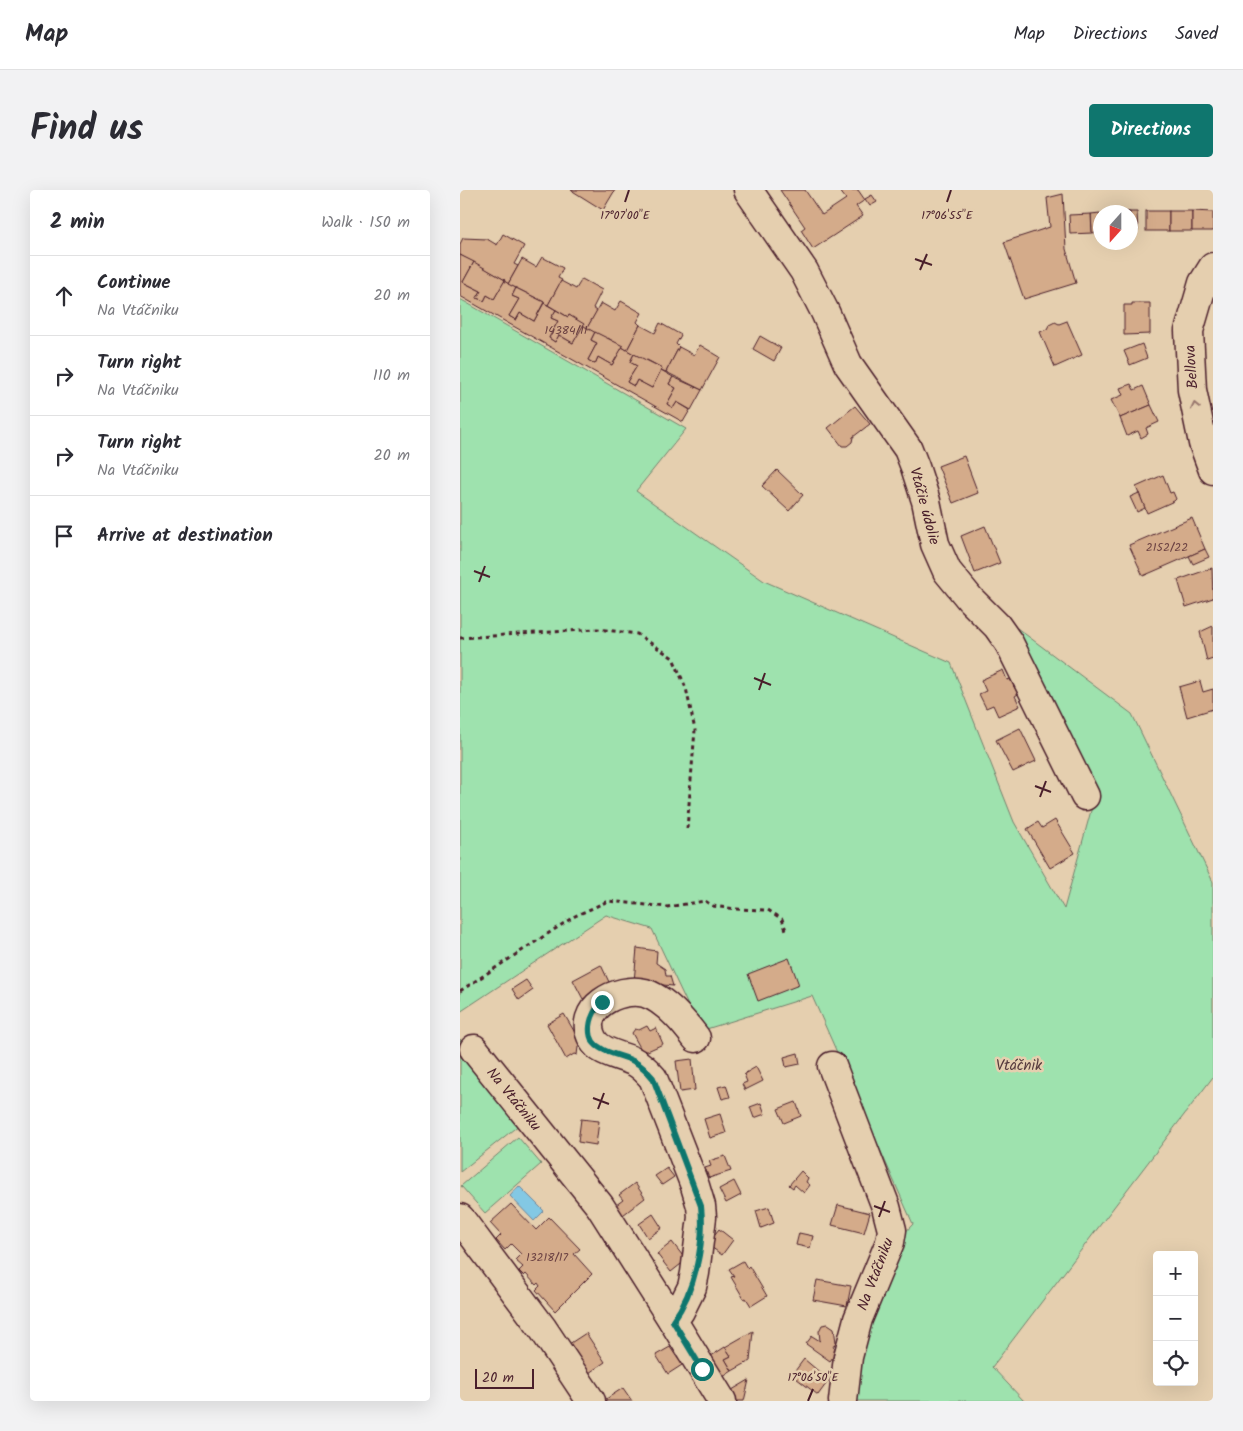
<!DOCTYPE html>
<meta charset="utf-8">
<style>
body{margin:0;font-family:Kalam,sans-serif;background:#f2f2f3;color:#2b2b33}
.controls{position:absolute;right:15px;bottom:15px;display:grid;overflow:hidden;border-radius:5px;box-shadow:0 5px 20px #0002}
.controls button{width:45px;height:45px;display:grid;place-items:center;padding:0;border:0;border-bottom:1px solid #e1e1e2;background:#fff;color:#2b2b33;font:25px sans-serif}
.compass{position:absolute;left:633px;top:15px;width:45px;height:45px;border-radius:50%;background:#fff;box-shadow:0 5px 20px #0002;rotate:201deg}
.scale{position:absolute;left:15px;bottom:12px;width:59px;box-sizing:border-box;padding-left:5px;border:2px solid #4a1f2b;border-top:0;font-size:14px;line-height:18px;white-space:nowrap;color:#4a1f2b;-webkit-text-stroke:4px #e5cfaf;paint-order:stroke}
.stop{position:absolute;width:15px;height:15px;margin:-11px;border:4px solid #0f766e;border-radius:50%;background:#fff}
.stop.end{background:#0f766e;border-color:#fff;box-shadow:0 1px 5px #0008}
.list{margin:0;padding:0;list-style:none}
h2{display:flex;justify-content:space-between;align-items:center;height:65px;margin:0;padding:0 20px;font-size:21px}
h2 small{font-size:16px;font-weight:400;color:#7c7c81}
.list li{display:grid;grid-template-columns:32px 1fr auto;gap:15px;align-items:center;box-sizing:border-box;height:80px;padding:0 20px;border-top:1px solid #e1e1e2}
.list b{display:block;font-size:19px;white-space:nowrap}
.list p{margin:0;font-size:16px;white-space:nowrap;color:#7c7c81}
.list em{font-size:16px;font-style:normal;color:#7c7c81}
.icon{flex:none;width:28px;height:28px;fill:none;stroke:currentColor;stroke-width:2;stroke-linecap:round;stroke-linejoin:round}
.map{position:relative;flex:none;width:753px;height:1211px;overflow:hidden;border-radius:5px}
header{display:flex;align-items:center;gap:30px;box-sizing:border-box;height:70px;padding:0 25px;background:#fff;border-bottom:1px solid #e1e1e2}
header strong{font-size:24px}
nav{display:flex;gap:28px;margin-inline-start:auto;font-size:18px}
.intro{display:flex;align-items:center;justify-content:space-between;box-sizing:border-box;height:120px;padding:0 30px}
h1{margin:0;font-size:35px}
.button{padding:12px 22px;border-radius:5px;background:#0f766e;color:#fff;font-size:18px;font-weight:700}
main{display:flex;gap:30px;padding:0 30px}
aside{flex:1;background:#fff;border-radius:5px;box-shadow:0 5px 20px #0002}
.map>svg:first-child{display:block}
.green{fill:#9ee2ae;stroke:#74806c}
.water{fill:#83c8e4;stroke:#6c849a}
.building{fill:#d4ab8a;stroke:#4a1f2b}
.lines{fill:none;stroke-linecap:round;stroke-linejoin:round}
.minor-casing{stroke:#4a1f2b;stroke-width:31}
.path{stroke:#4a1f2b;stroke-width:3;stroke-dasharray:4 4;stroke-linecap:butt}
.minor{stroke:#e5cfaf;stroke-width:28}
.oneway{stroke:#98776d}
.route{stroke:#0f766e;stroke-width:6}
.ticks{fill:none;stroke:#4a1f2b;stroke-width:2}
.labels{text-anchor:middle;stroke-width:5;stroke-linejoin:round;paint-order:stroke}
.number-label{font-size:12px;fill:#6c4243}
.street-label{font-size:15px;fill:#4a1f2b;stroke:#e5cfaf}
.park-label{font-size:15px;fill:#573c3f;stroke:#e5cfaf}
.ticks-label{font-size:12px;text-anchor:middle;fill:#4a1f2b;stroke:#e5cfaf;stroke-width:5;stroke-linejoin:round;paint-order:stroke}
</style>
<header>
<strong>Map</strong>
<nav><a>Map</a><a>Directions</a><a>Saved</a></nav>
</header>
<div class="intro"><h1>Find us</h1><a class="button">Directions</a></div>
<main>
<aside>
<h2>2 min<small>Walk · 150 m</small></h2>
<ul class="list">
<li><svg class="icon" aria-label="ahead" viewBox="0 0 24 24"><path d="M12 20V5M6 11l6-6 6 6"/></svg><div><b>Continue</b><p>Na Vtáčniku</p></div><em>20 m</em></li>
<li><svg class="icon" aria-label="right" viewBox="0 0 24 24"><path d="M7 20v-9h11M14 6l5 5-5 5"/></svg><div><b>Turn right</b><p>Na Vtáčniku</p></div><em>110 m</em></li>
<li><svg class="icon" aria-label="right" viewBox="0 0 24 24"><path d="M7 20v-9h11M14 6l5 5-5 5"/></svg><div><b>Turn right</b><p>Na Vtáčniku</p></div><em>20 m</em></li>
<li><svg class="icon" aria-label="arrive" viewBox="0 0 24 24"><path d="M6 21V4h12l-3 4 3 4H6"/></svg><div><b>Arrive at destination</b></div></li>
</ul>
</aside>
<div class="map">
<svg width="753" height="1211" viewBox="0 0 753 1211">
<rect width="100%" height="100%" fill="#e5cfaf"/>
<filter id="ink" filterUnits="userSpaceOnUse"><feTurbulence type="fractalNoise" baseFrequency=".02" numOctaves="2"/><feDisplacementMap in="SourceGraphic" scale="10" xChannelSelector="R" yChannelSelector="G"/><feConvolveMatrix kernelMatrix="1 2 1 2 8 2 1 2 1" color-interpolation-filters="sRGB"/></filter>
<g filter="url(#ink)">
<g class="green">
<path d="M0 109 226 239 176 301 304 391 491 473 554 632 604 719 635 606 557 438 672 524 753 692V887L532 1177 564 1211H388L424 1065 453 1034 352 806 240 841 192 739 146 725 0 822Z"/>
<path d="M0 849 64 931 0 982Z"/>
<path d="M58 947 81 974 25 1023 1 996Z"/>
</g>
<path class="water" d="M59 996 84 1021 74 1031 50 1006Z"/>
<g class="building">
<path d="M111 0H155L143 20Z"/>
<path d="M320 0H345L362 25 386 9 379 0H398L405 10 396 16 403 26 353 59 341 40 345 37Z"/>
<path d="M603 4 606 59 616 93 564 109 544 52 590 37 587 8Z"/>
<path d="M412 5 417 12 410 16 405 9Z"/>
<rect x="686" y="21" width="23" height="20"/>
<rect x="709" y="21" width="23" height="20"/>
<path d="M732 21 753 22V41H732Z"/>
<path d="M655 22H677L678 41H670V22Z"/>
<path d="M640 23V42L632 43 631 24Z"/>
<path d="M631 24 632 43 610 44 609 25Z"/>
<path d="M43 44 64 56 54 74 58 76 48 94 44 91 45 90 0 65V54L3 48 27 49 37 55Z"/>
<path d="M0 65 14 72 3 92 21 101 17 108 24 111 27 105 34 109 44 91 56 98 52 106 59 109 49 126 56 130 60 123 74 131 84 113 96 120 91 128 98 131 89 148 95 152 99 145 113 153 123 135 135 142 131 150 137 153 128 170 135 174 138 167 152 175 162 157 174 164 170 172 177 176 167 192 174 196 177 190 192 198 201 180 213 187 209 194 216 198 207 214 213 218 217 212 230 220 223 232 0 106Z"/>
<path d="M82 67 103 78 98 88 102 90 88 115 84 113V112L48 94 62 69 76 77Z"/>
<path d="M14 72 45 90 34 109 27 105 24 111 17 108 21 101 3 92Z"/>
<path d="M122 89 142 100 133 118 137 121 127 138 109 125 108 127 88 115 101 91 116 99Z"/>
<path d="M56 98 84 112 74 131 60 123 56 130 49 126 59 109 52 106Z"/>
<path d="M161 111 182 123 177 132 180 135 167 160 148 148 147 149 127 138 141 113 155 121Z"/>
<path d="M672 113H690V144L664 145V115H672Z"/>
<path d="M96 120 108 127 109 125 124 134 113 153 99 145 95 152 89 148 98 131 91 128Z"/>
<path d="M607 131 622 165 595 177 580 142 587 139 589 135 595 132 599 134Z"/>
<path d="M200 133 221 145 216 154 219 157 206 182 201 180 202 178 187 170 186 171 167 160 180 135 195 143Z"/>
<path d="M135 142 163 156 152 175 138 167 135 174 128 170 137 153 131 150Z"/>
<path d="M300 146 321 158 314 171 293 159Z"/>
<path d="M682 154 687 168 670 175 664 161Z"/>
<path d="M240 155 260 167 242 200 206 182 219 157 234 165Z"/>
<path d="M174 164 202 178 192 198 177 190 174 196 167 192 177 176 170 172Z"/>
<path d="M213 187 242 200 231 220 217 212 213 218 207 214 216 198 209 194Z"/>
<path d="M671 194 674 200 683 196 691 215 660 228 651 210 663 205 660 198Z"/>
<path d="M691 215 699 232 686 238 688 244 681 248 678 241 667 246 660 228Z"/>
<path d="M395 216 410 234 393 247 392 252 387 256H382L368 238Z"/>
<path d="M504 266 518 303 493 313 478 276Z"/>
<path d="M317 280 343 305 329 321 302 296Z"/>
<path d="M703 285 710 303 713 302 716 309 714 311 687 323 676 297Z"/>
<path d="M679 303 685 318 677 322 670 307Z"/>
<path d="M732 328 745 359 683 386 669 355Z"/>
<path d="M525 336 540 373 515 383 501 346Z"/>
<path d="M745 359 749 367 733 374 729 366Z"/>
<path d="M752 378 753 408 726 417 718 390Z"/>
<path d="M753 436V469L747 471 740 442Z"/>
<path d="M543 480 547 490 550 489 558 504 555 506 560 516 538 526 533 515 526 518 519 504 526 501 521 490Z"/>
<path d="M740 491 743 502 753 499V519L727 527 719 497Z"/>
<path d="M560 538 576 571 553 582 536 550Z"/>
<path d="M595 630 615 663 590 678 567 639 578 632 582 638Z"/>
<path d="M177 758 197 761 196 773 205 779 206 786H210L213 796 174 792Z"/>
<path d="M329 768 339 795 298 811 288 784Z"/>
<path d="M141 775 149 792 141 796 142 799 123 809 113 790Z"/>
<path d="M66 790 73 800 59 810 52 799Z"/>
<path d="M104 824 117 846 126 852 118 857 117 865 114 864 106 869 87 834Z"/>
<path d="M187 836 190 841 196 838 203 854 183 863 172 843 175 839 179 840Z"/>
<path d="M338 863 340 874 326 877 324 867Z"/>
<path d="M232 869 235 900 220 902 216 871Z"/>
<path d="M296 877 303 891 285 900 282 894 287 892 284 884Z"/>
<path d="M266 895 270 907 262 909 258 897Z"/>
<path d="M336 912 341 926 324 933 318 919Z"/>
<path d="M301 913 305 924 294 928 290 917Z"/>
<path d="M260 924 266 943 250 948 244 929Z"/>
<path d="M121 929 139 931 136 955 118 952Z"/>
<path d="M265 966 271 981 249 988 245 978 251 976 249 971Z"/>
<path d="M207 978 214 987 202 995 195 986Z"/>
<path d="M341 981 348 988 346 992 350 995 344 1003 335 995 333 998 329 995Z"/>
<path d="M274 991 281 1005 266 1013 259 999Z"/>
<path d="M175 993 185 1008 159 1028 152 1018 163 1010 159 1005Z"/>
<path d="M51 1014 76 1040 89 1027 120 1059 114 1064 132 1084 95 1121 76 1100 80 1096 78 1093 76 1095 66 1084 64 1086 59 1081 63 1077 55 1070 61 1064 51 1054 45 1060 36 1050 41 1045 30 1033Z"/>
<path d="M378 1015 410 1023 404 1043 372 1035Z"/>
<path d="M309 1017 314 1033 301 1038 296 1021Z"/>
<path d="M193 1024 202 1038 188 1048 179 1034Z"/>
<path d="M259 1039 273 1050 262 1065 247 1054Z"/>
<path d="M339 1043 353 1046 350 1058 336 1055Z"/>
<path d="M212 1052 226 1070 211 1082 197 1064Z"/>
<path d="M283 1071 287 1078 289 1076 307 1106 291 1116 286 1108 284 1109 271 1087 274 1086 269 1079Z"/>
<path d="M357 1090 391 1096 387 1116 353 1110Z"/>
<path d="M368 1134 374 1138 376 1152 373 1157 378 1160 370 1171 346 1154 352 1146 360 1151 359 1141 362 1135Z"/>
<path d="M293 1141 290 1171 272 1181 265 1169 271 1166 265 1157Z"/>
<path d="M126 1143 145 1172 126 1185 106 1156Z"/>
<path d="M210 1157 222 1175 208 1184 196 1165Z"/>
<path d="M265 1157 271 1166 265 1169 272 1181 260 1189 248 1168Z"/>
<path d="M344 1169 369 1190 358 1205 332 1185Z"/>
<path d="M289 1190 284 1211H272L267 1203Z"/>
<path d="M163 1198 172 1211H143Z"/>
</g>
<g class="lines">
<defs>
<g id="minor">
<path d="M288 0 344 81 365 122 388 174 448 259 455 277 466 311 475 354 487 381 510 409 537 436 549 453 625 606"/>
<path d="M753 77 743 93 729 141 732 200 743 253 753 280"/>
<path d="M236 848C224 832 204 809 185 803 158 796 115 819 133 850 140 863 160 865 173 871 181 875 187 881 193 888L235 996 241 1016 242 1027 235 1083 232 1097 220 1121 213 1131 262 1211"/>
<path d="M14 859 140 1016 213 1131"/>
<path d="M372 876 426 1017 432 1040 430 1052 398 1129 388 1167 383 1211"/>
<path d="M0 1028 83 1139 131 1211"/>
</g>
</defs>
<use href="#minor" class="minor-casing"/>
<g class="path">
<path d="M0 448 137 439 177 444 213 468 226 498 235 540 227 639"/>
<path d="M0 801 115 726 148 711 207 717 245 711 253 716 275 719 308 720 322 729 326 740"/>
</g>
<use href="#minor" class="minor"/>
</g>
<defs><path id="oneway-chevron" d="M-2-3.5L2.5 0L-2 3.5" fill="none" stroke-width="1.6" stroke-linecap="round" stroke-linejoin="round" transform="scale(1.25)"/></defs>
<use class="oneway" href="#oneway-chevron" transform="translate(735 216) rotate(-102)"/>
</g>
<g class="lines" filter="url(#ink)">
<path class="route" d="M142 812C130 824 122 849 142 859 152 865 165 866 175 872 182 876 188 882 193 888L241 1016C245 1053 235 1101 213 1131L242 1179"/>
</g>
<path class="ticks" d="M165 12 169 0M487 12 491 0M455 69 472 75M460 80 467 64M14 381 30 387M19 392 25 376M294 488 311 495M299 500 305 483M575 596 591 602M580 607 586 591M133 908 149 914M138 919 144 903M414 1016 430 1022M419 1027 425 1011M348 1211 353 1199"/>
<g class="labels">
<g class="number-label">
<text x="106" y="144">14384/11</text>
<text x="707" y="361">2152/22</text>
<text x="87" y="1071">13218/17</text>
</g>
<g class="street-label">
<text transform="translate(731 177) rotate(-94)" y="5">Bellova</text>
<text transform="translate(465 316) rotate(75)" y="5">Vtáčie údolie</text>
<text transform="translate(54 909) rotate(51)" y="5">Na Vtáčniku</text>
<text transform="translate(415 1084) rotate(-69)" y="5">Na Vtáčniku</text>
</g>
<g class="park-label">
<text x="559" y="880">Vtáčnik</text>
</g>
</g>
<g class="ticks-label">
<text x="165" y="29">17°07'00"E</text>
<text x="487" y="29">17°06'55"E</text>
<text x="353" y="1191">17°06'50"E</text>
</g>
</svg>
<div class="controls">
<button>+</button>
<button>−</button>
<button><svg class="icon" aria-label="locate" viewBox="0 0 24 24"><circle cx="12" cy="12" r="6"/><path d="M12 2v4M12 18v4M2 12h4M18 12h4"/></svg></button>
</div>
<svg class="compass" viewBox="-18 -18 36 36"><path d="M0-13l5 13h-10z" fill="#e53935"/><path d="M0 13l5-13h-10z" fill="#7c7c81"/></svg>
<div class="scale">20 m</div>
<div class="stop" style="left:242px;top:1179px"></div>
<div class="stop end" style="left:142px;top:812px"></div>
</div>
</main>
